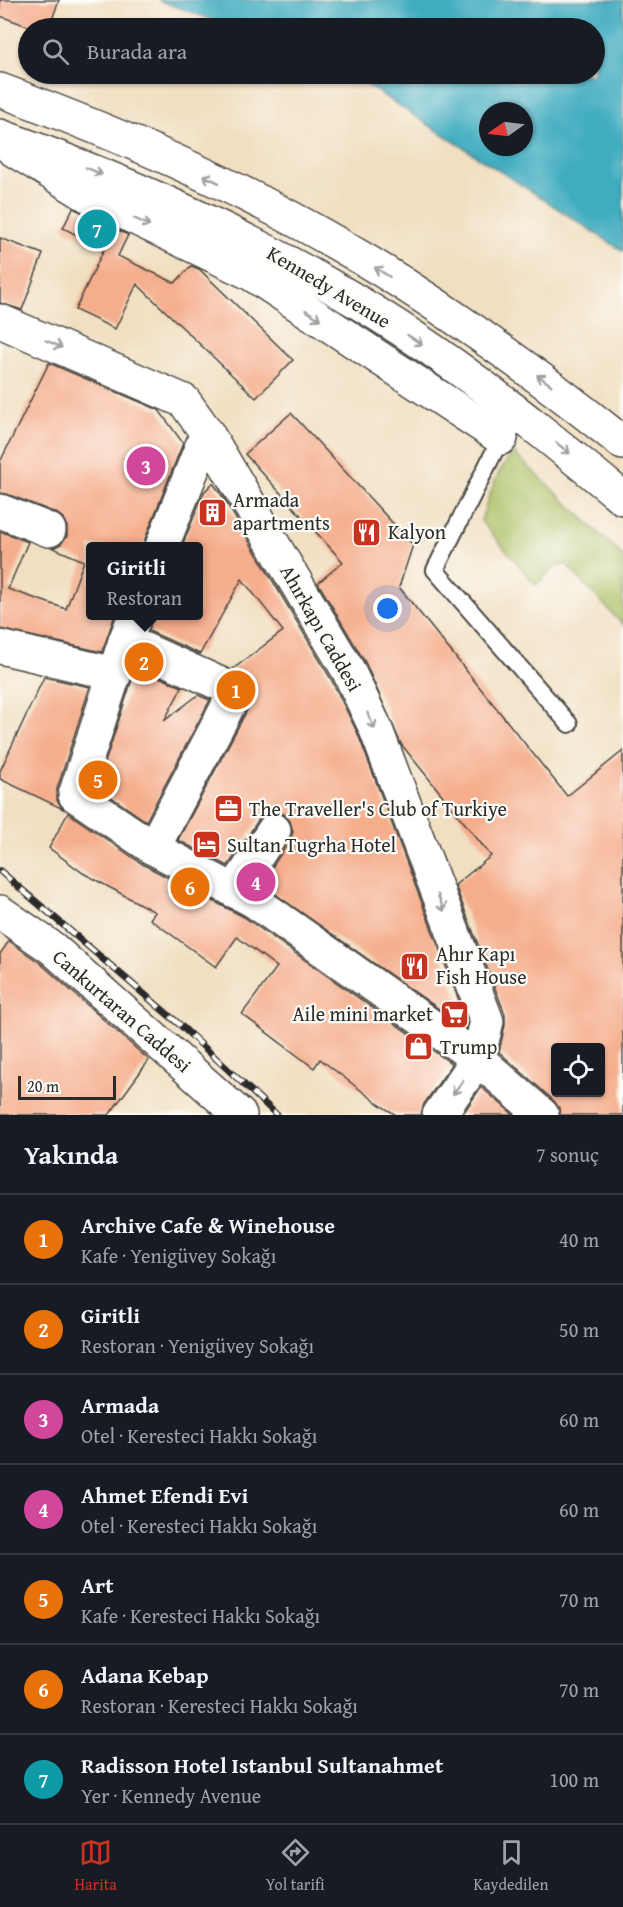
<!DOCTYPE html>
<html lang="tr">
<meta charset="utf-8">
<style>
body{margin:0;font-family:"Gentium Book Plus",serif;background:#242831;color:#f1f3f6}
.controls{position:absolute;right:18px;bottom:18px;display:grid;overflow:hidden;border-radius:6px;box-shadow:0 2px 4px #0004}
.controls button{width:54px;height:54px;display:grid;place-items:center;padding:0;border:0;border-bottom:2px solid #363941;background:#171b24;color:#f1f3f6;font:30px sans-serif}
.compass{position:absolute;left:479px;top:102px;width:54px;height:54px;border-radius:50%;background:#171b24;box-shadow:0 2px 4px #0004;rotate:256deg}
.scale{position:absolute;left:18px;bottom:15px;width:98px;box-sizing:border-box;padding-left:6px;border:3px solid #2b2b2b;border-top:0;font-size:16px;line-height:21px;white-space:nowrap;color:#2b2b2b;-webkit-text-stroke:4px #fdfcf7;paint-order:stroke}
.you{position:absolute;left:388px;top:609px;width:21px;height:21px;margin:-15px;border:4px solid #fff;border-radius:50%;background:#1a73e8;box-shadow:0 0 0 9px #1a73e833}
.badge{display:grid;place-items:center;width:39px;height:39px;border-radius:50%;background:#c8321e;color:#fff;font-size:20px;font-weight:700}
.pin{position:absolute;translate:-50% -50%;border:3px solid #fff;box-shadow:0 2px 6px #0006}
.popup{position:absolute;left:86px;top:542px;width:117px;height:78px;box-sizing:border-box;display:grid;place-content:center;border-radius:6px;background:#171b24;filter:drop-shadow(0 2px 4px #0005);font-size:20px;white-space:nowrap;color:#9ea1a6}
.popup b{font-size:22px;color:#f1f3f6}
.popup::after{content:'';position:absolute;left:50%;top:100%;margin-left:-12px;border:12px solid transparent;border-top-color:#171b24}
.list{margin:0;padding:0;list-style:none}
h2{display:flex;justify-content:space-between;align-items:center;height:78px;margin:0;padding:0 24px;font-size:26px}
h2 small{font-size:20px;font-weight:400;color:#9ea1a6}
.list li{display:grid;grid-template-columns:39px 1fr auto;gap:18px;align-items:center;box-sizing:border-box;height:90px;padding:0 24px;border-top:2px solid #363941}
.list b{display:block;font-size:22px;white-space:nowrap}
.list p{margin:0;font-size:20px;white-space:nowrap;color:#9ea1a6}
.list em{font-size:20px;font-style:normal;color:#9ea1a6}
.icon{flex:none;width:33px;height:33px;fill:none;stroke:currentColor;stroke-width:2;stroke-linecap:round;stroke-linejoin:round}
.map{position:relative;flex:none;width:623px;height:1115px;overflow:hidden}
.search{position:absolute;background:#171b24;box-shadow:0 2px 4px #0004;left:18px;right:18px;top:18px;height:66px;display:flex;align-items:center;gap:15px;box-sizing:border-box;padding:0 21px;border-radius:33px;color:#9ea1a6;font-size:22px}
.sheet{height:708px;background:#171b24}
nav{display:flex;justify-content:space-around;align-items:center;box-sizing:border-box;height:84px;border-top:2px solid #363941;background:#171b24;font-size:16px;color:#9ea1a6}
nav a{display:grid;justify-items:center;gap:3px}
nav .on{color:#c8321e}
.map>svg:first-child{display:block}
.green{fill:#abbf63;stroke:#6b7547;stroke-width:1.5}
.water{fill:#41acc0;stroke:#366c76;stroke-width:1.5;fill-rule:evenodd}
.building{fill:#f5ad8c;fill-rule:evenodd}
.lines{fill:none;stroke-linecap:round;stroke-linejoin:round}
.service-casing{stroke:#494642;stroke-width:20}
.minor-casing{stroke:#494642;stroke-width:36}
.tertiary-casing{stroke:#494642;stroke-width:36}
.primary-casing{stroke:#494642;stroke-width:36}
.service{stroke:#fff;stroke-width:16}
.minor{stroke:#fff;stroke-width:33}
.tertiary{stroke:#fff;stroke-width:33}
.primary{stroke:#fff;stroke-width:33}
.rail-casing{stroke:#2b2b2b;stroke-width:7}
.rail{stroke:#fdfcf7;stroke-width:4.5;stroke-dasharray:14;stroke-linecap:butt}
.oneway{stroke:#a0a0a0}
.labels{text-anchor:middle;stroke-width:4.5;stroke-linejoin:round;paint-order:stroke}
.street-label{font-size:20px;fill:#2b2b2b;stroke:#fdfcf7}
.poi-label{font-size:20px;fill:#2b2b2b;stroke:#fdfcf7;text-anchor:start}
</style>
<div class="map">
<svg width="623" height="1115" viewBox="0 0 623 1115">
<rect width="100%" height="100%" fill="#fdfcf7"/>
<filter id="ink" filterUnits="userSpaceOnUse"><feTurbulence type="fractalNoise" baseFrequency=".0167" numOctaves="2"/><feDisplacementMap in="SourceGraphic" scale="12" xChannelSelector="R" yChannelSelector="G"/><feConvolveMatrix kernelMatrix="1 2 1 2 8 2 1 2 1" color-interpolation-filters="sRGB"/></filter>
<filter id="wash" filterUnits="userSpaceOnUse"><feTurbulence type="fractalNoise" baseFrequency=".008" numOctaves="4" result="noise"/><feDisplacementMap in="SourceGraphic" scale="24" xChannelSelector="R" yChannelSelector="G"/><feGaussianBlur stdDeviation="1.35" result="paint"/><feColorMatrix in="noise" values="0 0 0 0 0 0 0 0 0 0 0 0 0 0 0 0 0 1.4 0 .05"/><feComposite in="paint" operator="in"/></filter>
<g filter="url(#wash)">
<rect width="100%" height="100%" fill="#f1dfc1"/>
<path class="green" d="M514 453 623 556V625L567 565H558L536 585 481 521C489 497 495 471 514 453Z"/>
<path class="water" d="M158 0H623V251L350 74H594V28H234ZM488 111H524V147H488Z"/>
<g id="blocks">
<g class="building">
<path d="M0 0H59L49 28H33L0 16Z"/>
<path d="M73 208 128 235 118 256 175 283 191 266 199 269 293 360 256 398 137 284 115 329 75 310 104 249 63 228Z"/>
<path d="M0 238 43 254 22 310 0 303Z"/>
<path d="M49 363 159 410 183 443 145 539 144 546H90V615H115L102 652 0 629V531L28 542 8 589 66 609 84 561 53 548 61 544 67 536V527L63 518 56 513 7 494 0 493V462Z"/>
<path d="M291 413 413 545 399 587 567 796 623 751V1115H560L559 1108 554 1101 499 1052 505 1025V1014L455 885 491 856 401 744 365 662 318 583 343 562 245 454ZM555 1047H600V1092H555Z"/>
<path d="M213 483 223 497 331 679 358 734 467 1022 466 1028 261 884 290 840 293 832 290 821 284 814 274 811 266 813 259 819 228 866 178 840 253 699 255 691 252 681 244 674 233 669 283 631 242 579 200 654 149 631 153 615H198V546H182L204 492Z"/>
<path d="M136 667 182 687 164 721 198 695 210 700 146 821 97 787Z"/>
<path d="M44 677 90 687 57 789V800L63 809 0 779V771Z"/>
<path d="M68 813 144 865 244 917 452 1064 424 1104 421 1115H396L380 1105 320 1059 314 1068 242 1014 277 967 237 937 216 967 150 919 155 912 83 873 49 848Z"/>
<path d="M9 941 40 963 149 1060 109 1115H0V954Z"/>
<path d="M481 1087 514 1115H462Z"/>
</g>
</g>
</g>
<g filter="url(#ink)">
<use href="#blocks" fill-opacity="0" stroke="#494642" stroke-width="1.5"/>
<g class="lines">
<defs>
<path id="service" d="M504 432 435 570 569 724"/>
<g id="minor">
<path d="M12 149 87 195 250 273 501 438"/>
<path d="M0 511 49 530"/>
<path d="M162 546 207 433"/>
<path d="M135 616 125 641 75 795 153 848 254 901 478 1059 542 1115"/>
<path d="M125 641 236 691 153 848"/>
<path d="M0 647 115 674"/>
<path d="M234 891 274 830"/>
<path d="M0 912 52 948 240 1115"/>
</g>
<path id="tertiary" d="M0 321 184 401 207 433 348 670 375 727 487 1021 478 1059 439 1115"/>
<g id="primary">
<path d="M0 90C115 133 229 181 336 243 437 301 532 370 623 443"/>
<path d="M0 136C159 193 314 265 452 364 511 406 567 452 623 498"/>
</g>
</defs>
<use href="#service" class="service-casing"/>
<use href="#minor" class="minor-casing"/>
<use href="#tertiary" class="tertiary-casing"/>
<use href="#primary" class="primary-casing"/>
<use href="#service" class="service"/>
<use href="#minor" class="minor"/>
<use href="#tertiary" class="tertiary"/>
<use href="#primary" class="primary"/>
<defs>
<path id="rail" d="M0 871 179 1024 277 1115"/>
</defs>
<use href="#rail" class="rail-casing"/>
<use href="#rail" class="rail"/>
</g>
<defs><path id="oneway-shaft" d="M-6 0H5M1.5-3L5.5 0L1.5 3" fill="none" stroke-width="1.6" stroke-linecap="round" stroke-linejoin="round" transform="scale(1.5)"/></defs>
<g class="oneway">
<use href="#oneway-shaft" transform="translate(94 171) rotate(23)"/>
<use href="#oneway-shaft" transform="translate(211 179) rotate(-155)"/>
<use href="#oneway-shaft" transform="translate(142 222) rotate(26)"/>
<use href="#oneway-shaft" transform="translate(382 272) rotate(-148)"/>
<use href="#oneway-shaft" transform="translate(313 315) rotate(33)"/>
<use href="#oneway-shaft" transform="translate(415 340) rotate(33)"/>
<use href="#oneway-shaft" transform="translate(54 344) rotate(23)"/>
<use href="#oneway-shaft" transform="translate(544 380) rotate(-144)"/>
<use href="#oneway-shaft" transform="translate(563 448) rotate(39)"/>
<use href="#oneway-shaft" transform="translate(371 721) rotate(66)"/>
<use href="#oneway-shaft" transform="translate(441 903) rotate(69)"/>
<use href="#oneway-shaft" transform="translate(458 1087) rotate(125)"/>
</g>
</g>
<defs>
<symbol id="building-square" viewBox="-11 -11 22 22"><rect x="-9" y="-9" width="18" height="18" rx="4" fill="#c8321e" stroke="#fdfcf7"/><path d="M-4-6H4V6H1V3H-1V6H-4ZM-2.5-4.3h1.7v1.8h-1.7ZM.8-4.3h1.7v1.8H.8ZM-2.5-1h1.7V.8h-1.7ZM.8-1h1.7V.8H.8Z" fill="#fff"/></symbol>
<symbol id="restaurant-square" viewBox="-11 -11 22 22"><rect x="-9" y="-9" width="18" height="18" rx="4" fill="#c8321e" stroke="#fdfcf7"/><path d="M-5-6h1v4h1v-4h1v4h1v-4h1v5L-1.5 .5V6h-2V.5L-5-1ZM5-6V6H3V1.5H1.5Q1.5-4 5-6Z" fill="#fff"/></symbol>
<symbol id="office-square" viewBox="-11 -11 22 22"><rect x="-9" y="-9" width="18" height="18" rx="4" fill="#c8321e" stroke="#fdfcf7"/><path d="M-6-3h4V-5.5h4V-3h4V5H-6ZM-1-4.5V-3h2v-1.5ZM-6 0V1H6V0Z" fill="#fff"/></symbol>
<symbol id="hotel-square" viewBox="-11 -11 22 22"><rect x="-9" y="-9" width="18" height="18" rx="4" fill="#c8321e" stroke="#fdfcf7"/><path d="M-6-4.5h1.5V1H6V5H4.5V3h-9V5H-6ZM-4 0a1.8 1.8 0 1 1 3.6 0ZM.5 0V-2.5h3Q6-2.5 6 0Z" fill="#fff"/></symbol>
<symbol id="supermarket-square" viewBox="-11 -11 22 22"><rect x="-9" y="-9" width="18" height="18" rx="4" fill="#c8321e" stroke="#fdfcf7"/><path d="M-6-5.5h2.5l.6 2H6L4.5 2H-2.5L-4.4-4H-6ZM-1.5 3.2a1.3 1.3 0 1 0 .1 0ZM3 3.2a1.3 1.3 0 1 0 .1 0Z" fill="#fff"/></symbol>
<symbol id="shop-square" viewBox="-11 -11 22 22"><rect x="-9" y="-9" width="18" height="18" rx="4" fill="#c8321e" stroke="#fdfcf7"/><path d="M-5-2.5h2.3a2.7 3.5 0 0 1 5.4 0H5L5.5 6h-11ZM-1.5-2.5h3a1.5 2.3 0 0 0-3 0Z" fill="#fff"/></symbol>
</defs>
<g fill-rule="evenodd">
<use href="#building-square" x="196" y="496" width="33" height="33"/>
<use href="#restaurant-square" x="350" y="516" width="33" height="33"/>
<use href="#office-square" x="212" y="792" width="33" height="33"/>
<use href="#hotel-square" x="190" y="828" width="33" height="33"/>
<use href="#restaurant-square" x="398" y="950" width="33" height="33"/>
<use href="#supermarket-square" x="438" y="998" width="33" height="33"/>
<use href="#shop-square" x="402" y="1030" width="33" height="33"/>
</g>
<g class="labels">
<g class="street-label">
<text transform="translate(329 287) rotate(31)" y="7">Kennedy Avenue</text>
<text transform="translate(321 628) rotate(60)" y="7">Ahırkapı Caddesi</text>
<text transform="translate(122 1011) rotate(41)" y="7">Cankurtaran Caddesi</text>
</g>
<g class="poi-label">
<text x="233" y="507">Armada<tspan x="233" dy="23">apartments</tspan></text>
<text x="388" y="539">Kalyon</text>
<text x="249" y="816">The Traveller's Club of Turkiye</text>
<text x="227" y="852">Sultan Tugrha Hotel</text>
<text x="436" y="961">Ahır Kapı<tspan x="436" dy="23">Fish House</tspan></text>
<text x="433" y="1021" text-anchor="end">Aile mini market</text>
<text x="440" y="1054">Trump</text>
</g>
</g>
</svg>
<div class="controls">
<button><svg class="icon" aria-label="locate" viewBox="0 0 24 24"><circle cx="12" cy="12" r="6"/><path d="M12 2v4M12 18v4M2 12h4M18 12h4"/></svg></button>
</div>
<svg class="compass" viewBox="-18 -18 36 36"><path d="M0-13l5 13h-10z" fill="#e53935"/><path d="M0 13l5-13h-10z" fill="#9ea1a6"/></svg>
<div class="scale">20 m</div>
<div class="you"></div>
<div class="pin badge" style="left:236px;top:690px;background:#e8710a">1</div>
<div class="pin badge" style="left:144px;top:662px;background:#e8710a">2</div>
<div class="popup"><b>Giritli</b>Restoran</div>
<div class="pin badge" style="left:146px;top:466px;background:#d1479c">3</div>
<div class="pin badge" style="left:256px;top:882px;background:#d1479c">4</div>
<div class="pin badge" style="left:98px;top:780px;background:#e8710a">5</div>
<div class="pin badge" style="left:190px;top:887px;background:#e8710a">6</div>
<div class="pin badge" style="left:97px;top:229px;background:#0f9aa8">7</div>
<div class="search"><svg class="icon" aria-label="search" viewBox="0 0 24 24"><circle cx="10" cy="10" r="6"/><path d="M15 15l6 6"/></svg>Burada ara</div>
</div>
<section class="sheet">
<h2>Yakında<small>7 sonuç</small></h2>
<ul class="list">
<li><span class="badge" style="background:#e8710a">1</span><div><b>Archive Cafe &amp; Winehouse</b><p>Kafe · Yenigüvey Sokağı</p></div><em>40 m</em></li>
<li><span class="badge" style="background:#e8710a">2</span><div><b>Giritli</b><p>Restoran · Yenigüvey Sokağı</p></div><em>50 m</em></li>
<li><span class="badge" style="background:#d1479c">3</span><div><b>Armada</b><p>Otel · Keresteci Hakkı Sokağı</p></div><em>60 m</em></li>
<li><span class="badge" style="background:#d1479c">4</span><div><b>Ahmet Efendi Evi</b><p>Otel · Keresteci Hakkı Sokağı</p></div><em>60 m</em></li>
<li><span class="badge" style="background:#e8710a">5</span><div><b>Art</b><p>Kafe · Keresteci Hakkı Sokağı</p></div><em>70 m</em></li>
<li><span class="badge" style="background:#e8710a">6</span><div><b>Adana Kebap</b><p>Restoran · Keresteci Hakkı Sokağı</p></div><em>70 m</em></li>
<li><span class="badge" style="background:#0f9aa8">7</span><div><b>Radisson Hotel Istanbul Sultanahmet</b><p>Yer · Kennedy Avenue</p></div><em>100 m</em></li>
</ul>
</section>
<nav>
<a class="on"><svg class="icon" aria-label="map" viewBox="0 0 24 24"><path d="M3 6l6-2 6 2 6-2v14l-6 2-6-2-6 2zM9 4v14M15 6v14"/></svg>Harita</a>
<a><svg class="icon" aria-label="directions" viewBox="0 0 24 24"><path d="M12 3l9 9-9 9-9-9zM9 14v-3h6M13 9l2 2-2 2"/></svg>Yol tarifi</a>
<a><svg class="icon" aria-label="saved" viewBox="0 0 24 24"><path d="M7 4h10v16l-5-4-5 4z"/></svg>Kaydedilen</a>
</nav>
